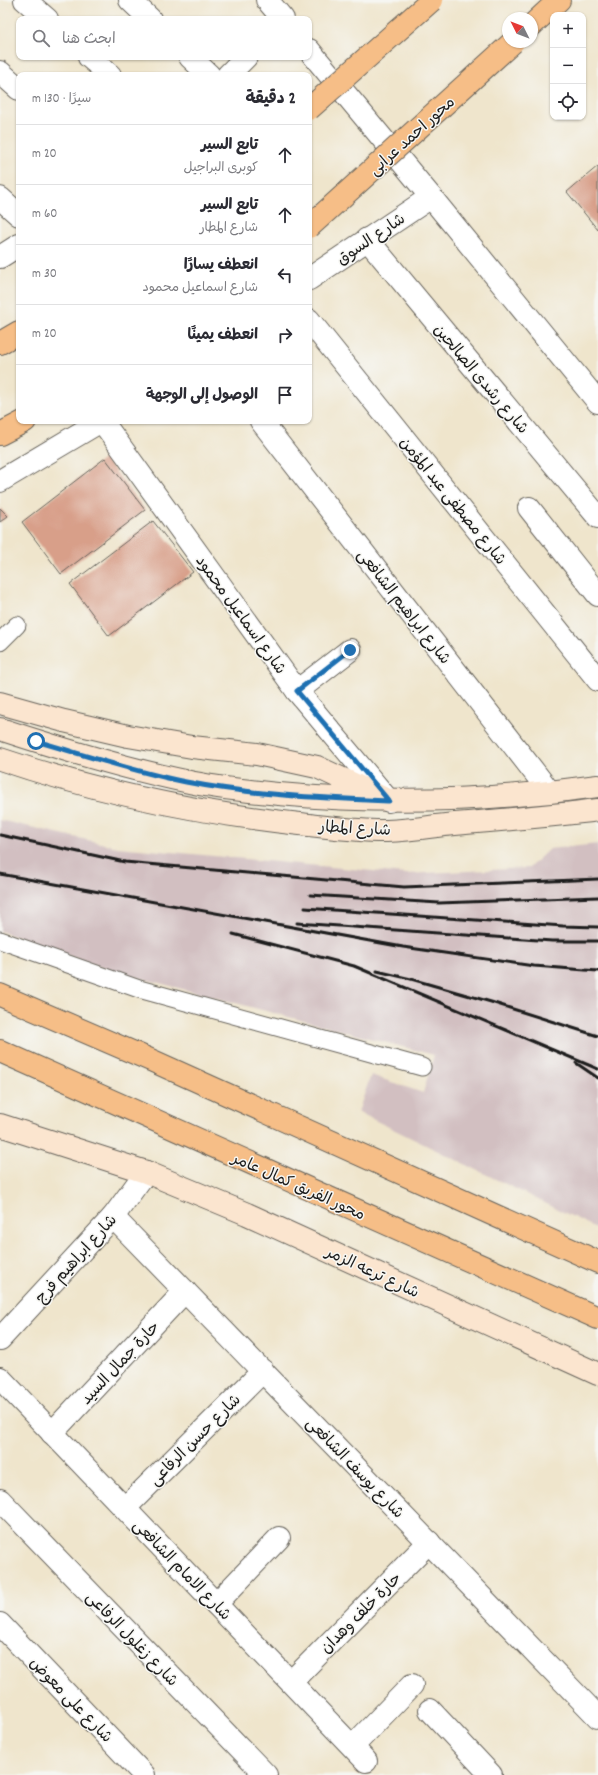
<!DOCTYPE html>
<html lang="ar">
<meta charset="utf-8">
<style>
body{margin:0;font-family:Dekko,"Playpen Sans Arabic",sans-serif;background:#f7f7f7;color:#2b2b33;direction:rtl}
.controls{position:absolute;right:12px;top:12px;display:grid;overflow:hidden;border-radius:8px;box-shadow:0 1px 3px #0004}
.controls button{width:36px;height:36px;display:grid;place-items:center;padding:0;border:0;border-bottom:1px solid #e1e1e2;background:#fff;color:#2b2b33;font:20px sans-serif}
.compass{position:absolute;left:502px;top:12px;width:36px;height:36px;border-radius:50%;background:#fff;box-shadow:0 1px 3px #0004;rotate:312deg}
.stop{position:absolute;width:12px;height:12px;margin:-9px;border:3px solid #1f6fb2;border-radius:50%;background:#fff}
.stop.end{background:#1f6fb2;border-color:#fff;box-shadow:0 1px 4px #0008}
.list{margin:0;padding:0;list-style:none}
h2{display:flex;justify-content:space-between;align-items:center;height:52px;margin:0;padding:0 16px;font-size:17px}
h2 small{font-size:13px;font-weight:400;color:#7c7c81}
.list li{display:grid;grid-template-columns:26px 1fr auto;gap:12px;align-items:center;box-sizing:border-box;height:60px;padding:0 16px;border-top:1px solid #e1e1e2}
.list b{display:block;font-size:15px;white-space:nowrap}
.list p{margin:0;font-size:13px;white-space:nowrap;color:#7c7c81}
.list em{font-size:13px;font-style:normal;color:#7c7c81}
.icon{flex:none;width:22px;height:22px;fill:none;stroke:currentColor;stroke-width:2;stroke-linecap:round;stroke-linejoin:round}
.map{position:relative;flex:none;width:598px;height:1775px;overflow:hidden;direction:ltr}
.search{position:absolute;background:#fff;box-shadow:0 1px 3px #0004;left:16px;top:16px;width:296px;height:44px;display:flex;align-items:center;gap:10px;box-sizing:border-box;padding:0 14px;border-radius:8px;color:#7c7c81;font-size:15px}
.panel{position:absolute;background:#fff;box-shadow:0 1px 3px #0004;left:16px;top:72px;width:296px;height:352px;border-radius:8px;direction:rtl}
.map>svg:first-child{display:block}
.industrial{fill:#d2bfc1}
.building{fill:#d89f89}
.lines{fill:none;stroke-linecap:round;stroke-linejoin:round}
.lane-casing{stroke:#66625a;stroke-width:19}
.street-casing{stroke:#66625a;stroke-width:24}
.secondary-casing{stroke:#66625a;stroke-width:24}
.highway-casing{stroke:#66625a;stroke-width:24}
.lane{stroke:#fff;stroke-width:17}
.street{stroke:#fff;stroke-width:22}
.secondary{stroke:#fbe5cf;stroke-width:22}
.highway{stroke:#f6be87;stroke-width:22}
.rail{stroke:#1c1c1c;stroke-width:3}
.highway-bridge-casing{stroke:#66625a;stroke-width:24;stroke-linecap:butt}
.highway-bridge{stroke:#f6be87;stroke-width:22}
.route{stroke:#1f6fb2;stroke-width:5}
.labels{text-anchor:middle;stroke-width:3;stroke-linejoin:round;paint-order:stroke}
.street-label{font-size:16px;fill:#1c1c1c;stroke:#f6f6f2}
</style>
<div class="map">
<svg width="598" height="1775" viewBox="0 0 598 1775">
<rect width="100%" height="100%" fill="#f6f6f2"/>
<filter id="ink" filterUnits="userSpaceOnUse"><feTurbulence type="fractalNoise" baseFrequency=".025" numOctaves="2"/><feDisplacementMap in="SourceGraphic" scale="8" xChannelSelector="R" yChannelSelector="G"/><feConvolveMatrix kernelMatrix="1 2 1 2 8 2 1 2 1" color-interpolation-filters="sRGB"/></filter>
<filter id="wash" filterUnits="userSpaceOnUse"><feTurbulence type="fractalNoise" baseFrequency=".012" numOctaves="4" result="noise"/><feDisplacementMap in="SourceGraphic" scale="16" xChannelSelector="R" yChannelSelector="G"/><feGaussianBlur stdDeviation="0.9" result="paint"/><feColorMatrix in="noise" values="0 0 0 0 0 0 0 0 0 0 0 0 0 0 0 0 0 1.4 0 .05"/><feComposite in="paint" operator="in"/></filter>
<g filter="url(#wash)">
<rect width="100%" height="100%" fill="#efe5cc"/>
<path class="industrial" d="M0 820 118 847 405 874 529 868 549 849 598 844V1229L358 1112 371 1075 423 1093 434 1055 102 968 0 931Z"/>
<g id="blocks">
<g class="building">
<path d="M598 166V230L567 192Z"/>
<path d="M105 458 145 510 61 574 22 522Z"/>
<path d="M0 508 8 516 0 522Z"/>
<path d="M153 521 193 572 109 636 70 584Z"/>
</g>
</g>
</g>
<g filter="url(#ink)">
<use href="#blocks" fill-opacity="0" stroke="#66625a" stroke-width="1"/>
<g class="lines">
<defs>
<g id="lane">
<path d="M0 642 17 625"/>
<path d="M0 940 139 989 422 1067"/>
</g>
<g id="street">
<path d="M25 0 47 19"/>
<path d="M130 0 150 19"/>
<path d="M267 0 283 19"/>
<path d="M309 50 431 197 598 402"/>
<path d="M89 57 110 75"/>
<path d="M190 57 209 75"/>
<path d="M0 72 19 89"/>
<path d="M228 75 246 57"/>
<path d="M0 198 19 215"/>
<path d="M367 239 598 517"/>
<path d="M0 257 19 245"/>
<path d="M309 279 431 197"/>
<path d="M309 320 598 680"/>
<path d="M102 421 297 691 389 801"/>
<path d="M261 421 549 791"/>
<path d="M0 481 101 421"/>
<path d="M529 508 598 595"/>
<path d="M297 691 350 650"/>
<path d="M113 1217 598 1717"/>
<path d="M0 1339 113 1217 146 1172"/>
<path d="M0 1378 366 1761"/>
<path d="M52 1433 185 1291"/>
<path d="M0 1500 266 1775"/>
<path d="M125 1508 263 1371"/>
<path d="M216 1604 279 1538"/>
<path d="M0 1624 144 1775"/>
<path d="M291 1682 429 1542"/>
<path d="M430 1710 491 1775"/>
<path d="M353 1746 412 1685"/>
</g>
<g id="secondary">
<path d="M0 703 64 721 128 736 192 747 257 754 317 767 383 798"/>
<path d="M0 729C61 749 123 768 185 781 215 788 248 791 279 794 385 804 492 801 598 786"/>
<path d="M0 759C97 792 199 813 300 824 327 827 356 831 383 831 407 831 431 826 455 824 503 820 551 816 598 810"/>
<path d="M0 1125 146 1172 247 1214 598 1374"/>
</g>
<g id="highway">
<path d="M532 25 559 0"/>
<path d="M0 343 19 332"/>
<path d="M0 434 25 421"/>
<path d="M0 995 153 1061 598 1262"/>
<path d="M0 1051 598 1318"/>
</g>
</defs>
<use href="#lane" class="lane-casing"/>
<use href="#street" class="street-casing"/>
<use href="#secondary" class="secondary-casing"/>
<use href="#highway" class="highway-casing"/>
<use href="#lane" class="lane"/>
<use href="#street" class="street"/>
<use href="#secondary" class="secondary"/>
<use href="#highway" class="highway"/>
<g class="rail">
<path d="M0 835 125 862 404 887 598 879"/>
<path d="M0 874 403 947 534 966 598 971"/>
<path d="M310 895 439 903 598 897"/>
<path d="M305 908 563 926 598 927"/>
<path d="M297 923 552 941H598"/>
<path d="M233 934 354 966 598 1069"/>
<path d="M377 971 411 979 491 1002 598 1036"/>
<path d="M576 1063 598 1078"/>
</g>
<defs>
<g id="highway-bridge">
<path d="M309 109 432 0"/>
<path d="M309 227 513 42"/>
</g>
</defs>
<use href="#highway-bridge" class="highway-bridge-casing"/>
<use href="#highway-bridge" class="highway-bridge"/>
</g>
</g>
<g class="lines" filter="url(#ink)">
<path class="route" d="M36 741C85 755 135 772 186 782 252 795 321 798 389 801L297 691 350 650"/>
</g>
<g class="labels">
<g class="street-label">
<text transform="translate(411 135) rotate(-42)" y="6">محور احمد عرابى</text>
<text transform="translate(370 238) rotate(-34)" y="6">شارع السوق</text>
<text transform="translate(482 378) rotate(50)" y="6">شارع رشدى الصالحين</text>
<text transform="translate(454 500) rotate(51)" y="6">شارع مصطفى عبد المؤمن</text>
<text transform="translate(405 606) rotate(52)" y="6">شارع ابراهيم الشافعى</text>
<text transform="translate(242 614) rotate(54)" y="6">شارع اسماعيل محمود</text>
<text transform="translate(355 827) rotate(3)" y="6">شارع المطار</text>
<text transform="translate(299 1185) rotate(24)" y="6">محور الفريق كمال عامر</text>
<text transform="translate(75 1258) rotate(-48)" y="6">شارع ابراهيم فرج</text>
<text transform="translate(373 1271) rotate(25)" y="6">شارع ترعه الزمر</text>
<text transform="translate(119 1362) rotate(-47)" y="6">حارة جمال السيد</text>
<text transform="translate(194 1439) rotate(-45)" y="6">شارع حسن الرفاعى</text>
<text transform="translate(356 1467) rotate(46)" y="6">شارع يوسف الشافعى</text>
<text transform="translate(183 1569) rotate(46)" y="6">شارع الامام الشافعى</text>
<text transform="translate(360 1612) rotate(-45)" y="6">حارة خلف وهدان</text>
<text transform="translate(133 1638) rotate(46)" y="6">شارع زغلول الرفاعى</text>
<text transform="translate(72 1699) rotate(46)" y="6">شارع على معوض</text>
</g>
</g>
</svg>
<div class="controls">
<button>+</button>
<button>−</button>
<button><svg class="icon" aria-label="locate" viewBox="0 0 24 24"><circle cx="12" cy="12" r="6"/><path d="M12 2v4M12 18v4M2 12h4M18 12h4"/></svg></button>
</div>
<svg class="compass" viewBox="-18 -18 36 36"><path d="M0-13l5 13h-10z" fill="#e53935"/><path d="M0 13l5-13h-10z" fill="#7c7c81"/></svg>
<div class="stop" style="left:36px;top:741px"></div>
<div class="stop end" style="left:350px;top:650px"></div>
<div class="search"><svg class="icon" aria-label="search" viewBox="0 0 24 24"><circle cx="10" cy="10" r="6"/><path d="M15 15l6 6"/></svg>ابحث هنا</div>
<section class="panel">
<h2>2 دقيقة<small>سيرًا · 130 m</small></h2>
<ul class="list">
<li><svg class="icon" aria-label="ahead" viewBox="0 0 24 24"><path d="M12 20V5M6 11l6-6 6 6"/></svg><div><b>تابع السير</b><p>كوبرى البراجيل</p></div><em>20 m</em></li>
<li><svg class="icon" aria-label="ahead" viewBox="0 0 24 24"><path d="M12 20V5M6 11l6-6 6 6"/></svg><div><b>تابع السير</b><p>شارع المطار</p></div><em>60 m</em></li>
<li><svg class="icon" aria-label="left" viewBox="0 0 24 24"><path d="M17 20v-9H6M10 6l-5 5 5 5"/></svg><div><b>انعطف يسارًا</b><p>شارع اسماعيل محمود</p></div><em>30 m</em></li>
<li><svg class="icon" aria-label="right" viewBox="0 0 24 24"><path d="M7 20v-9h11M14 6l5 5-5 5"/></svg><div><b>انعطف يمينًا</b></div><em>20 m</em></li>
<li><svg class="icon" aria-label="arrive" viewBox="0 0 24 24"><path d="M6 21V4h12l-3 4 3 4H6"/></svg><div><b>الوصول إلى الوجهة</b></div></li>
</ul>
</section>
</div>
